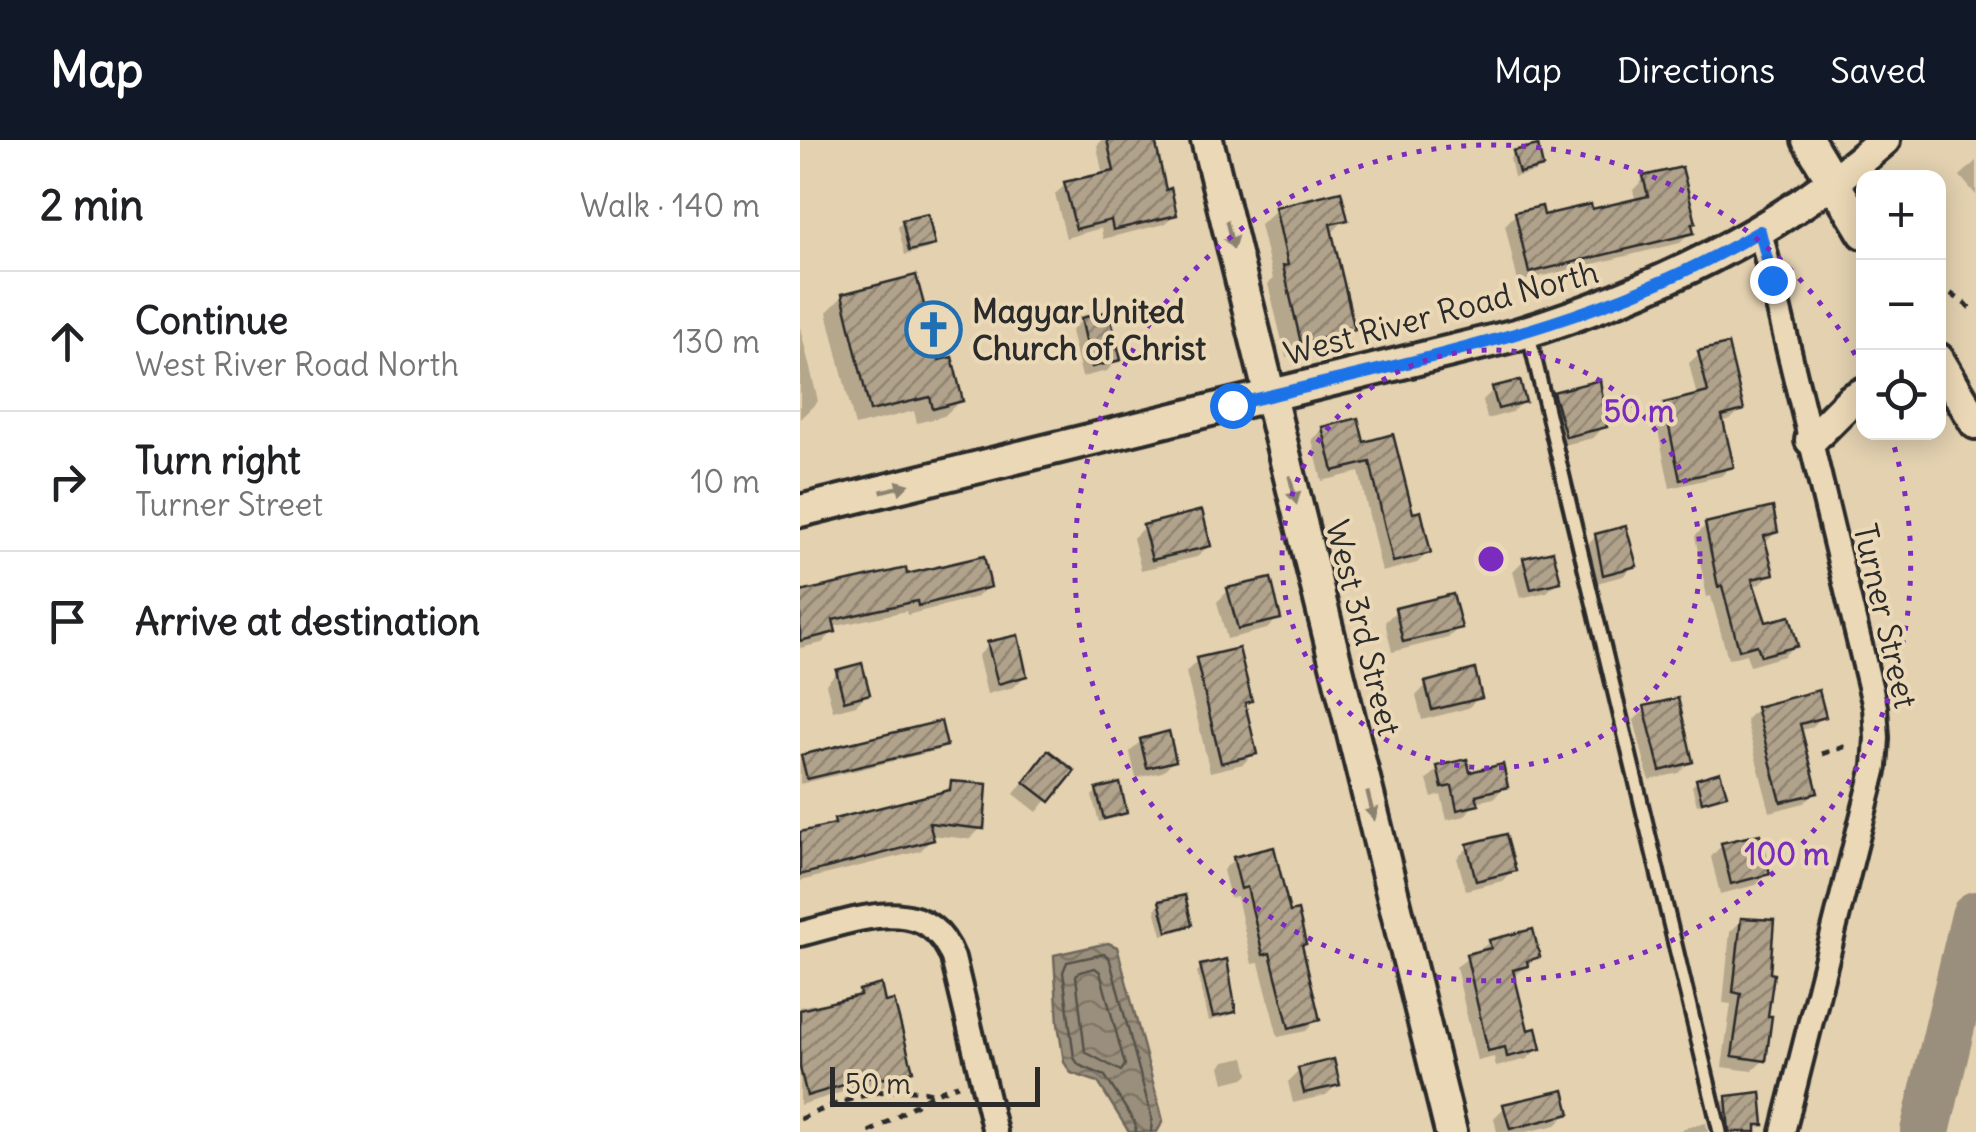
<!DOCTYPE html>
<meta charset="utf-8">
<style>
body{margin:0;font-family:Delius,sans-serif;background:#f6f6f6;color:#202124}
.controls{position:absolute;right:30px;top:30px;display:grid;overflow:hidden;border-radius:20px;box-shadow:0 5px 25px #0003}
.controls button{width:90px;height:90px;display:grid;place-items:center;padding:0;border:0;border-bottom:2px solid #e0e0e0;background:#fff;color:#202124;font:50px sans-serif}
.scale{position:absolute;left:30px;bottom:25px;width:210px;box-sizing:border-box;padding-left:10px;border:5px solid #2b2b2b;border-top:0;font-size:28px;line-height:35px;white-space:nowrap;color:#2b2b2b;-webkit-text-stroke:8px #ebd8b6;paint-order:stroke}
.stop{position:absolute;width:30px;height:30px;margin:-22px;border:8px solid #1a73e8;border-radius:50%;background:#fff}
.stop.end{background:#1a73e8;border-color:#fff;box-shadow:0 2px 10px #0008}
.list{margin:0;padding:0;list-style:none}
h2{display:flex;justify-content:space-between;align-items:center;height:130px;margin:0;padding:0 40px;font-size:42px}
h2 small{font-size:32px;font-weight:400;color:#757577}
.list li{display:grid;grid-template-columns:65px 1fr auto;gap:30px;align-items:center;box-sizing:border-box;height:140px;padding:0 40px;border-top:2px solid #e0e0e0}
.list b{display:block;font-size:38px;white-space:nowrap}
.list p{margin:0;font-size:32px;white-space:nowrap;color:#757577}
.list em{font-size:32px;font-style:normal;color:#757577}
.icon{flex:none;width:55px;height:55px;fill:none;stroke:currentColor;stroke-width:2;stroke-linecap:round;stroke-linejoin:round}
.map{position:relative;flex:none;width:1176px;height:992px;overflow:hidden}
header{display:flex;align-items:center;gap:60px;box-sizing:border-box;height:140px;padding:0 50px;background:#111827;color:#fff}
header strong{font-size:48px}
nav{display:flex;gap:55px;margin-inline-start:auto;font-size:35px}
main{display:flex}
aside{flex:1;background:#fff}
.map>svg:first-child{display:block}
.water{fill:url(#water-waves);stroke:#6e675b;stroke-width:2.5}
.shadow{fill:#0003}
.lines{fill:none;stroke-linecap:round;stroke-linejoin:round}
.shore{stroke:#57534b;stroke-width:2.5}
.river{stroke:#9a8f7b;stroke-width:50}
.building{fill:url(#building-hatch);stroke:#2b2b2b;stroke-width:2.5}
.service-casing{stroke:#2b2b2b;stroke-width:19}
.minor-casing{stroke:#2b2b2b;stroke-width:30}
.secondary-casing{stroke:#2b2b2b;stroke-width:38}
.path{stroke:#2b2b2b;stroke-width:5;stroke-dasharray:8 8;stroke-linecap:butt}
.service{stroke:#ebd8b6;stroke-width:11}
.minor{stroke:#ebd8b6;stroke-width:22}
.secondary{stroke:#ebd8b6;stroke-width:30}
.oneway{fill:#8b8270}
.route{stroke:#1a73e8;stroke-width:12}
.ring{fill:none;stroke:#7b2cbf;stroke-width:5;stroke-dasharray:5 10}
.labels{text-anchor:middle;stroke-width:8;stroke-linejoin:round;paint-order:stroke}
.poi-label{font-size:32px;font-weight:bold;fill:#2b2b2b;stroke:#ebd8b6;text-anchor:start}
.street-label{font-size:32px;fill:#2b2b2b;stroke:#ebd8b6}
.centre{fill:#7b2cbf;stroke:#ebd8b6;stroke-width:5}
.ring-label{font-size:30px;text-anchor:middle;font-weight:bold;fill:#7b2cbf;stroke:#ebd8b6;stroke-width:8;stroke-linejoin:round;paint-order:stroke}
</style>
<header>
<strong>Map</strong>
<nav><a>Map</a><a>Directions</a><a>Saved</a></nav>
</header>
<main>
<aside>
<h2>2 min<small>Walk · 140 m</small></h2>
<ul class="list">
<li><svg class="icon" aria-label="ahead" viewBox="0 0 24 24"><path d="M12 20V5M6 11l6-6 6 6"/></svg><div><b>Continue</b><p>West River Road North</p></div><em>130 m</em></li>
<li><svg class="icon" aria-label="right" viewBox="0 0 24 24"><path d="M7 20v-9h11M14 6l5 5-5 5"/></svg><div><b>Turn right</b><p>Turner Street</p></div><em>10 m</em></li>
<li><svg class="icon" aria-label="arrive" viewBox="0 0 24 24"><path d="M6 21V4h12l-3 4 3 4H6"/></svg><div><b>Arrive at destination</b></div></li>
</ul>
</aside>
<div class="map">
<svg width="1176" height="992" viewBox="0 0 1176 992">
<defs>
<pattern id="water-waves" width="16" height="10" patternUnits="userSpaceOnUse" patternTransform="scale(2.5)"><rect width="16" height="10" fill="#9a8f7b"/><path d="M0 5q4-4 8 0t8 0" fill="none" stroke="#7e7565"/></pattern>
<pattern id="building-hatch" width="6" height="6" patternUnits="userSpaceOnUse" patternTransform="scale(2.5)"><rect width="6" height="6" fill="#b0a28b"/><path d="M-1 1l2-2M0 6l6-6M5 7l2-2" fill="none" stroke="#8f8472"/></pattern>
</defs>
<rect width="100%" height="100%" fill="#e3d1b0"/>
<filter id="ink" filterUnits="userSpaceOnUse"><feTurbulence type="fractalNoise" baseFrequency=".01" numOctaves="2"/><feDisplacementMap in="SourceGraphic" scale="20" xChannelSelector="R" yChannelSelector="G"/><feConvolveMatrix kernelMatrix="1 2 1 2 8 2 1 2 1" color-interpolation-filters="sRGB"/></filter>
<g filter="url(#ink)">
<path class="water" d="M308 803 317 807 360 969 363 981 357 992H329L298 942 271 933 264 922 258 883 254 815Z"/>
<g class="shadow">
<path d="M301 0H352L364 53 375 74 364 84 303 99 301 88 266 98 255 54 266 44 303 36 297 6Z"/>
<path d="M715 13 740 27 735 32 714 37 710 18Z"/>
<path d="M1176 21V55L1160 36Z"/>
<path d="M845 38 890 86 891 92 880 103 718 142 705 85 716 74 742 78 836 62 833 50Z"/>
<path d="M476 70 545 79 530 95 552 189 537 205 486 217 468 144 473 139 460 85Z"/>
<path d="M103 82 132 104 127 109 105 115 98 87Z"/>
<path d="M43 156 160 261 144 276 117 283 114 271 55 286 27 172Z"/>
<path d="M282 180 318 219 307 231 282 237 271 191Z"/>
<path d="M0 187 18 261 0 279Z"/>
<path d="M900 213 941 269 931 279 921 282 932 326 921 336 870 348 855 276 865 265 897 257 889 223Z"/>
<path d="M694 249 723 261 712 272 687 279 683 260Z"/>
<path d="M755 254 805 286 793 298 755 307 744 265Z"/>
<path d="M523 289 562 305 612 376 629 412 617 423 582 432 559 332 522 341 512 300Z"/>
<path d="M906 385 976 392 964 404 971 433 960 444 951 446 964 485 995 505 984 516 950 526 946 514 928 519 911 456 907 457 895 396Z"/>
<path d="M344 387 408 406 397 417 341 430 333 398Z"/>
<path d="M796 396 834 425 823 436 793 444 785 408Z"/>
<path d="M724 420 758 441 747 452 720 458 713 431Z"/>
<path d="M105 437 188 446 177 457 107 475 106 471 32 487 33 492 22 503 0 508V454Z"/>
<path d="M429 450 478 478 467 489 427 499 417 462Z"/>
<path d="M596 471 659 487 648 498 592 512 585 482Z"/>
<path d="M189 505 225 536 214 547 187 554 178 516Z"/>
<path d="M397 521 450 560 443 567 454 613 443 624 410 632 386 532Z"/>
<path d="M37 532 67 554 56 565 33 571 26 544Z"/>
<path d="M627 544 679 557 668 568 622 580 616 556Z"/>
<path d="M846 569 890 622 879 633 849 640 834 580Z"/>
<path d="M957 569 1023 576 1012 587 999 591 1015 652 1004 663 970 672 946 580Z"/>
<path d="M139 584 144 605 139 610 0 644V618Z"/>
<path d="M341 601 374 620 362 632 336 638 330 612Z"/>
<path d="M237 624 271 631 237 672 214 654Z"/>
<path d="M639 628 668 635 705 646 694 658 675 662 665 676 647 680 641 655 632 658 627 640Z"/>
<path d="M897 641 924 654 919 659 897 665 892 646Z"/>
<path d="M152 644 181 688 170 699 130 695 131 700 120 711 0 741V694L28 688 35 681 140 655Z"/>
<path d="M297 651 325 672 320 677 299 682 292 656Z"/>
<path d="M922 705 967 733 956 745 920 754 911 717Z"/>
<path d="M669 707 713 730 702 741 666 750 657 718Z"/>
<path d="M434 719 500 807 517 879 506 891 478 897 459 823 452 824 437 757 430 758 423 730Z"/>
<path d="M360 764 390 784 385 789 362 795 355 769Z"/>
<path d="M942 780 964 920 952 931 922 927 931 864 923 863 930 792Z"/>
<path d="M690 802 737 817 714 836 726 893 738 908 727 919 696 927 694 917 677 921 656 827Z"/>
<path d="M402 827 433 871 428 876 409 881 397 832Z"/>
<path d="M60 852 110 930 99 942 70 949 69 944 0 965V867L14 864 16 869 52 860Z"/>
<path d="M445 917 449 934 444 938 424 943 420 926 425 921Z"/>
<path d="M500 930 538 944 526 955 493 963 488 942Z"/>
<path d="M927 958 961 984 953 992H917L916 969Z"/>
<path d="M705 967 768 973 756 985 726 992H697L694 978Z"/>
<path d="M906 983 908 992H880L884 988Z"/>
</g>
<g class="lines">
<g class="shore">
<path d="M295 828 300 832 325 925 321 931 285 912 276 836 280 832Z"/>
<path d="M336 992 335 983 305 936 279 925 274 918 263 832 267 822 304 814 309 817 352 979 351 992"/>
</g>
<path class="river" d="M1125 992 1176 776"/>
</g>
<g class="building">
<path d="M307 0H355L366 50 371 48 377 75 313 90 311 80 276 89 264 42 314 31Z"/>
<path d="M738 5 743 27 719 33 713 11Z"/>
<path d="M882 27 896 83 892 84 894 93 729 133 715 72 742 66 744 75 791 64 792 69 848 56 843 36Z"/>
<path d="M541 51 548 80 530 84 555 190 501 203 483 126 488 125 475 67Z"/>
<path d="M128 74 135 105 109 111 102 80Z"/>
<path d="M116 135 139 220 152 217 163 261 133 269 130 257 70 271 42 154Z"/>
<path d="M309 171 321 220 292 227 281 178Z"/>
<path d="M928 204 944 270 922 276 934 327 880 340 864 263 908 252 898 211Z"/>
<path d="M720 240 726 262 698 269 692 247Z"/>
<path d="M800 240 807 287 766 297 753 252Z"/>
<path d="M558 278 564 302 593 294 613 373 621 371 631 413 593 422 570 322 533 331 522 287Z"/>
<path d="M973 367 978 392 964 396 974 434 952 439 966 482 990 476 998 506 961 516 957 505 939 510 922 446 918 447 905 383Z"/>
<path d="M402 370 411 406 352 420 343 385Z"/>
<path d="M826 386 837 426 803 435 795 394Z"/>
<path d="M753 411 761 442 731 449 723 418Z"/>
<path d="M184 416 191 447 118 466 117 461 33 480 36 492 0 501V452L106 428 107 434Z"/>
<path d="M471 438 481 479 438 489 427 448Z"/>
<path d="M653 454 662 488 603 502 595 468Z"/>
<path d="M218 495 227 536 198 544 187 502Z"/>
<path d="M439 508 452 561 445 563 457 614 421 623 396 518Z"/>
<path d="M62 523 70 554 44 561 36 530Z"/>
<path d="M675 529 682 558 632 570 625 542Z"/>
<path d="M1019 550 1026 577 1000 584 1018 653 981 662 956 567Z"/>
<path d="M878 558 893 622 860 631 844 566Z"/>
<path d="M141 581 147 606 7 639 1 615Z"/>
<path d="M369 591 376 621 347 628 340 599Z"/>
<path d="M248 610 275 631 250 662 224 642Z"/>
<path d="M667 619 670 632 703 624 708 647 676 655 679 665 657 670 652 646 642 648 637 626Z"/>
<path d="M920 632 927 655 902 662 896 639Z"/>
<path d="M151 641 187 644 184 689 129 683 134 700 0 735V692L35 684 34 679 150 650Z"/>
<path d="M320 643 327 673 304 679 296 649Z"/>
<path d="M706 694 716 731 676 741 667 704Z"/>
<path d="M960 694 970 734 931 744 921 703Z"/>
<path d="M474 707 490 772 498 770 506 804 502 805 520 880 489 888 470 813 463 815 447 747 441 749 433 717Z"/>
<path d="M385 755 392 785 367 792 359 761Z"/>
<path d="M941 778 974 780 970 833 974 834 968 876H972L966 921 932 916 941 854 933 852Z"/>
<path d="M733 789 740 817 727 821 728 826 713 830 728 890 736 888 741 909 707 917 705 907 688 911 666 814 691 808 689 800Z"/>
<path d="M427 819 436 872 413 877 400 825Z"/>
<path d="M81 844 85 862 94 860 113 931 81 939 80 934 7 956 0 928V870L60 855 59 850Z"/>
<path d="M534 919 540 945 504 953 498 928Z"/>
<path d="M764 950 770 974 710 989 703 964Z"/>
<path d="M961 952 964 985H956V992H929L926 956Z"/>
</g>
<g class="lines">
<defs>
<path id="service" d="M728 191 920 992"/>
<g id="minor">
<path d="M960 91 1075 567 1077 598 1075 627 983 992"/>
<path d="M0 794C54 781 126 749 153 818L195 992"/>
</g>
<g id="secondary">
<path d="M407 0 651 992"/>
<path d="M1008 0 1064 93"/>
<path d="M1138 219 1176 283"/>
<path d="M1011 300 1051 260 1064 253"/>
<path d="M0 371 716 195C851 153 977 94 1084 0"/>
</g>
</defs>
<use href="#service" class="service-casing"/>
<use href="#minor" class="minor-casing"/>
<use href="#secondary" class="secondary-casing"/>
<g class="path">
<path d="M1138 144 1176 172"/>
<path d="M1022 614 1050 605"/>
<path d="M0 979C38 962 89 942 131 953"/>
<path d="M69 992C100 977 125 954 158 945"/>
</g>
<use href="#service" class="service"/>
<use href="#minor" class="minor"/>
<use href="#secondary" class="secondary"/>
</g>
<defs><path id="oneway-solid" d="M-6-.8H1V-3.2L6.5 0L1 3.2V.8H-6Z" transform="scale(2.5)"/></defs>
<g class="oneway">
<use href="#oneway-solid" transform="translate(430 95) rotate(76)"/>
<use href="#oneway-solid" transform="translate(95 348) rotate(-14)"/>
<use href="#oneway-solid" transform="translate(493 350) rotate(76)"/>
<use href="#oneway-solid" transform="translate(571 666) rotate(76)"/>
</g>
</g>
<g class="lines" filter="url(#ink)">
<path class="route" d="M432 265C612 220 799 188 960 91L972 140"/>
</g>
<g class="ring">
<circle cx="691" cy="419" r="209"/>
<path d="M1090 293A418 418 0 1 1 1063 229"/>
</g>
<defs>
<symbol id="church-ring" viewBox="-11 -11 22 22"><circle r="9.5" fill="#ebd8b6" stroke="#1f6fb2" stroke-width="1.5"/><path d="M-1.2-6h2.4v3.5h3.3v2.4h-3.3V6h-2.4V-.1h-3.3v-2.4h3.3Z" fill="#1f6fb2"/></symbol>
</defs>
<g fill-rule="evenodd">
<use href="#church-ring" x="102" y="158" width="63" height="63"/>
</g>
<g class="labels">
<g class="poi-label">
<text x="172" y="183">Magyar United<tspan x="172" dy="37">Church of Christ</tspan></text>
</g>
<g class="street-label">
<text transform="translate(641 173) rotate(-15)" y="11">West River Road North</text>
<text transform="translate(1085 476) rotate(77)" y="11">Turner Street</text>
<text transform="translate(563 488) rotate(76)" y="11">West 3rd Street</text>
</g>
</g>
<circle cx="691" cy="419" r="15" class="centre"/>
<g class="ring-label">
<text x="839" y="282">50 m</text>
<text x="987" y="725">100 m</text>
</g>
</svg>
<div class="controls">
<button>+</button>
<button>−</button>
<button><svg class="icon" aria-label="locate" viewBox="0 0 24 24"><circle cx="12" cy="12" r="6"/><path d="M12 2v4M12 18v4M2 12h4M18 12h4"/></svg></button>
</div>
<div class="scale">50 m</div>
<div class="stop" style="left:432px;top:265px"></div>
<div class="stop end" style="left:972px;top:140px"></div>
</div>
</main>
